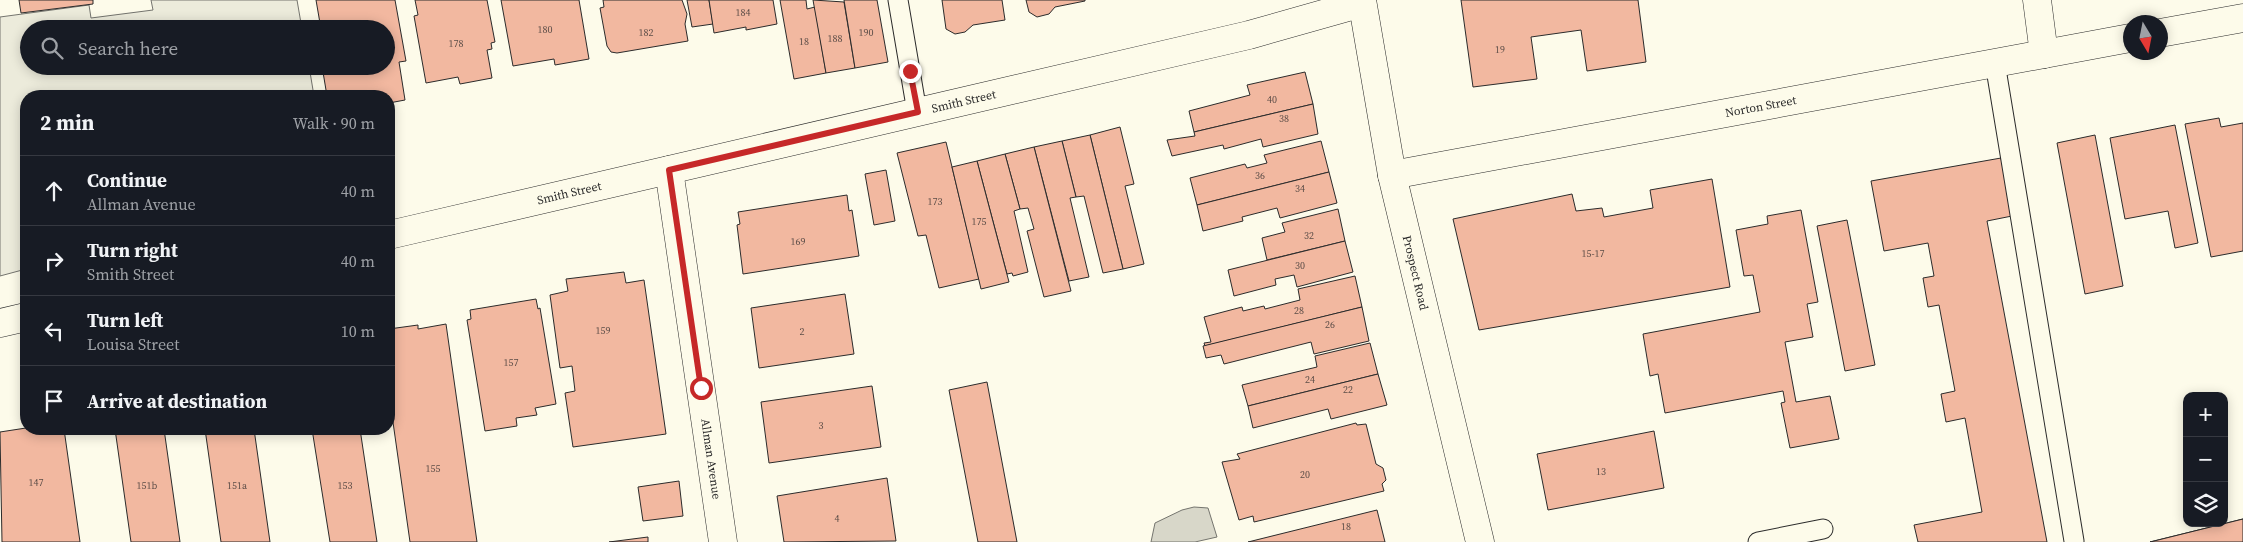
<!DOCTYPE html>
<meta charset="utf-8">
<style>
body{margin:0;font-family:"Source Serif 4",serif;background:#242831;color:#f1f3f6}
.controls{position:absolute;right:15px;bottom:15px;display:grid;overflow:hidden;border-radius:10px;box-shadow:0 2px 12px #0003}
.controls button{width:45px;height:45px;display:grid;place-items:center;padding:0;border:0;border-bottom:1px solid #363941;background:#171b24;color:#f1f3f6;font:25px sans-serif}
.compass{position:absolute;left:2123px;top:15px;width:45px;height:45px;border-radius:50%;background:#171b24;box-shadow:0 2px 12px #0003;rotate:170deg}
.stop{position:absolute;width:15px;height:15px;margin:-11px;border:4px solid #c62828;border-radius:50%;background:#fff}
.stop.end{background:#c62828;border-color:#fff;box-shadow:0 1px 5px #0008}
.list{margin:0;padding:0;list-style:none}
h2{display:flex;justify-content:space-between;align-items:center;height:65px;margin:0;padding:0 20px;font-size:21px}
h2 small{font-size:16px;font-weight:400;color:#9ea1a6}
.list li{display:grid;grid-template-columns:32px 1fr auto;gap:15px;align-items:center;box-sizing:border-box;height:70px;padding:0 20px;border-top:1px solid #363941}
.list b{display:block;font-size:19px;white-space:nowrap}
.list p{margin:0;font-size:16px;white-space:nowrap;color:#9ea1a6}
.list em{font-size:16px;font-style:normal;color:#9ea1a6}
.icon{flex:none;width:28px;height:28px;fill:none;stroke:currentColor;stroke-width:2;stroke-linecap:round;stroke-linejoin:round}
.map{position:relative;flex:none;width:2243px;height:542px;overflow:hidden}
.search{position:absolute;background:#171b24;box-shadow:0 2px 12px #0003;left:20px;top:20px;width:375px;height:55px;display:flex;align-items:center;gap:12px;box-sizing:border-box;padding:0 18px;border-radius:28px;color:#9ea1a6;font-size:19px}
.panel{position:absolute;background:#171b24;box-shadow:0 2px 12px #0003;left:20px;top:90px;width:375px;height:345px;border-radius:20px}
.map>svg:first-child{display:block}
.green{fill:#ecebdb;stroke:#74746e}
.water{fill:#d8d7c9;stroke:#74746e}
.building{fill:#f2b8a0;stroke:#2b2b2b}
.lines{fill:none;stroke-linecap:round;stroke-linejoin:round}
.lane-casing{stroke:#2b2b2b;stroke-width:21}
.street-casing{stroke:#2b2b2b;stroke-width:29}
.secondary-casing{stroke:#2b2b2b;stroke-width:29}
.lane{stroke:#fdfbea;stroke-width:19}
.street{stroke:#fdfbea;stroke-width:28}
.secondary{stroke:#fdfbea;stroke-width:28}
.route{stroke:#c62828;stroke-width:6}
.labels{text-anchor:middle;stroke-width:4;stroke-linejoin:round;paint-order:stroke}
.number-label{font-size:10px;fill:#5d4e48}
.street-label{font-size:12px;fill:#2b2b2b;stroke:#fdfbea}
</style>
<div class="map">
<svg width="2243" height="542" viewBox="0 0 2243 542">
<rect width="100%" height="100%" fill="#fdfbea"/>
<path class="green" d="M151 0H297L302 29H29V66H309L314 96H26V269L0 276V17L89 5 91 18 153 10Z"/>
<path class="water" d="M1194 507 1208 508 1217 537 1195 542H1151L1155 523 1182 510Z"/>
<g class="building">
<path d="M19 0H93V4L21 13Z"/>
<path d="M316 0H395L406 61 399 62 405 100 389 103V96H327L322 66H386V29H321Z"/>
<path d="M415 0H487L495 42 491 43 492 49 487 50 492 78 460 84 458 77 426 83 414 16 418 15Z"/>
<path d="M501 0H579L589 59 555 65 554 59 513 66Z"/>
<path d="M603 0H682L687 14 685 24 688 41 617 53 611 52 607 46 600 8 604 7Z"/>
<path d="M687 0H709L713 24 692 27Z"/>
<path d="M709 0H773L777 24 746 30V27L714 33Z"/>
<path d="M780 0H806L807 9 815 7 826 73 794 79Z"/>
<path d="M813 0 844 2 855 68 826 73Z"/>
<path d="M844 0H877L888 62 855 68Z"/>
<path d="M942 0H1002L1005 20 973 25 965 32 955 34 946 29Z"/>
<path d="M1026 0H1085V1L1055 7 1049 14 1037 17 1029 12Z"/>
<path d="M1461 0H1638L1646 62 1587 71 1581 30 1531 37 1537 79 1473 87Z"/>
<path d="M1305 72 1313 104 1194 132 1189 111 1250 95 1247 85Z"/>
<path d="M1313 104 1318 134 1263 147 1261 139 1224 149 1223 145 1172 156 1167 140 1195 136 1194 132Z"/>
<path d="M2219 118 2221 127 2243 123V251L2211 257 2185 124Z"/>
<path d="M2175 125 2198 243 2175 248 2168 211 2125 219 2110 138Z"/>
<path d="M1120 127 1134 184 1125 186 1144 264 1123 269 1090 135Z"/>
<path d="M1090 135 1123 269 1103 273 1084 196 1076 197 1062 141Z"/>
<path d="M2095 135 2123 286 2085 294 2057 143Z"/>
<path d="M1062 141 1076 197 1070 198 1089 277 1069 281 1034 147Z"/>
<path d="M1321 141 1329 172 1197 205 1190 178 1245 164 1247 168 1267 163 1264 155Z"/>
<path d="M946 142 979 279 939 288 926 235 918 236 897 153Z"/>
<path d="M1034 147 1071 291 1044 297 1027 231 1034 229 1028 208 1020 209 1005 154Z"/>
<path d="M1005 154 1020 209 1014 211 1028 272 1013 276 1012 273 1007 274 977 161Z"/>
<path d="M2001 158 2012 216 1987 221 2047 542H1918L1914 525 1982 512 1965 418 1946 422 1941 394 1955 391 1939 305 1928 307 1923 278 1934 276 1928 243 1884 251 1871 181Z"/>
<path d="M977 161 1009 282 981 289 952 167Z"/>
<path d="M886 170 895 221 874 225 865 174Z"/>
<path d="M1329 172 1337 203 1280 218 1277 208 1242 217 1243 221 1203 231 1197 205Z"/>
<path d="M1712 179 1730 287 1479 330 1453 219 1572 194 1576 211 1602 208 1604 217 1653 208 1650 190Z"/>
<path d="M847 195 849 211 852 210 859 256 743 274 737 225 740 224 738 212Z"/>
<path d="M1338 209 1345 241 1267 260 1262 238 1285 232 1282 223Z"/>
<path d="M1801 210 1818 302 1807 304 1813 337 1785 342 1796 402 1830 396 1839 439 1790 448 1781 403 1785 402 1783 391 1665 413 1658 374 1650 376 1643 334 1760 312 1753 275 1744 276 1736 230 1768 224 1767 216Z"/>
<path d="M1847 220 1875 365 1845 371 1817 226Z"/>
<path d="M1345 241 1353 272 1297 287 1294 275 1275 279 1276 285 1234 296 1228 270Z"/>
<path d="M624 272 626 283 644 280 666 434 573 447 565 393 575 391 572 366 560 368 550 295 568 291 566 279Z"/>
<path d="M1355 276 1362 307 1205 346 1204 343 1211 342 1204 317 1242 307 1243 311 1264 306 1265 309 1300 300 1298 289Z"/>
<path d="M845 294 854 354 759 368 751 308Z"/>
<path d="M536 299 538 309 540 308 556 404 535 408 537 415 516 418 517 426 485 431 467 320 471 319 470 310Z"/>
<path d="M1362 307 1369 341 1314 354 1311 342 1224 364 1221 355 1206 358 1203 346Z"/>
<path d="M446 324 477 542H410L389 394V329L418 325V329Z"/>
<path d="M1370 343 1378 374 1248 406 1242 385 1317 367 1315 356Z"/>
<path d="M1378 374 1387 405 1331 419 1328 409 1253 428 1248 406Z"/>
<path d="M987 382 1017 542H978L949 390Z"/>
<path d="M872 386 881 447 769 463 761 402Z"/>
<path d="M1356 423 1357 425 1366 424 1376 464 1383 468 1386 480 1382 484 1384 491 1254 522 1253 516 1239 520 1222 462 1240 459 1237 454Z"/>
<path d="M26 428 64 429 80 542H2L0 432Z"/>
<path d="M115 429H164L180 542H131Z"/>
<path d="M205 429H254L270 542H221Z"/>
<path d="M312 429H360L377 542H330Z"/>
<path d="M1654 431 1664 488 1548 510 1537 454Z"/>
<path d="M887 478 896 541 784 542 777 496Z"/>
<path d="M679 481 683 516 643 521 638 487Z"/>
<path d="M1377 510 1385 542H1248Z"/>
<path d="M2243 519V542H2150Z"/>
<path d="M2243 519V542H2150Z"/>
<path d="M648 537V542H609Z"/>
</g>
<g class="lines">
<defs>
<g id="lane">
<path d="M898 0 917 112"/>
<path d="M1995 63 2074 541"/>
<path d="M1758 542 1823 529"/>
</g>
<g id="street">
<path d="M2037 0 2044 54"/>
<path d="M2160 33 2243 18"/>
<path id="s1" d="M669 170 723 542"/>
<path id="s2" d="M1392 175 2130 38"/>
<path id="s3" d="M389 235 1249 35 1362 3"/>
<path d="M0 323 26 317"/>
</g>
<g id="secondary">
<path id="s4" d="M1362 0 1392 175 1480 542"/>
</g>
</defs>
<use href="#lane" class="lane-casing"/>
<use href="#street" class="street-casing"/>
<use href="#secondary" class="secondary-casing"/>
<use href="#lane" class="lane"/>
<use href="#street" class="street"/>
<use href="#secondary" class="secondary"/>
</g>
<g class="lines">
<path class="route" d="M701 388 669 170 918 112 910 71"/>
</g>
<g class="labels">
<g class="number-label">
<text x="743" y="16">184</text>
<text x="545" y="33">180</text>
<text x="646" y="36">182</text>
<text x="866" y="36">190</text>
<text x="835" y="42">188</text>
<text x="804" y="45">18</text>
<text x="456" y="47">178</text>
<text x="1500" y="53">19</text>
<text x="1272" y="103">40</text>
<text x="1284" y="122">38</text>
<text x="1260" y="179">36</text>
<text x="1300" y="192">34</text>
<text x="935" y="205">173</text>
<text x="979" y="225">175</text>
<text x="1309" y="239">32</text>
<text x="798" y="245">169</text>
<text x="1593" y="257">15-17</text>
<text x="1300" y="269">30</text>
<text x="1299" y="314">28</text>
<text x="1330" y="328">26</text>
<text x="603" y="334">159</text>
<text x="802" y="335">2</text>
<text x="511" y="366">157</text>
<text x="1310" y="383">24</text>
<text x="1348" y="393">22</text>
<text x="821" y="429">3</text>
<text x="433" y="472">155</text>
<text x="1601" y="475">13</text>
<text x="1305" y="478">20</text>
<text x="36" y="486">147</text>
<text x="147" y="489">151b</text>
<text x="237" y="489">151a</text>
<text x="345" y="489">153</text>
<text x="837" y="522">4</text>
<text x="1346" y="530">18</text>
</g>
<g class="street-label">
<text dy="4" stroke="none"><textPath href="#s3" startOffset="590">Smith Street</textPath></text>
<text dy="4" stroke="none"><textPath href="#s2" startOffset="375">Norton Street</textPath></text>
<text dy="4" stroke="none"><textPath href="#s3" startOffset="185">Smith Street</textPath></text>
<text dy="4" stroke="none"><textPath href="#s4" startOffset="278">Prospect Road</textPath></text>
<text dy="4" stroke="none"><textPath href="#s1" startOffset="292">Allman Avenue</textPath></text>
</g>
</g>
</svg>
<div class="controls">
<button>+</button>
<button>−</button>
<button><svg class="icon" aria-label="layers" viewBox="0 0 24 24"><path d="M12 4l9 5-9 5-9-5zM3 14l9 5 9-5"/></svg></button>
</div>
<svg class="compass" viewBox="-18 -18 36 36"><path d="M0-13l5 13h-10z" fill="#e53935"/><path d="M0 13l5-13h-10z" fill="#9ea1a6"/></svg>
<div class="stop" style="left:701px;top:388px"></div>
<div class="stop end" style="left:910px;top:71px"></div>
<div class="search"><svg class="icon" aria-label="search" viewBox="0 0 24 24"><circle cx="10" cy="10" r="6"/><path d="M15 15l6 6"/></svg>Search here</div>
<section class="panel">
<h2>2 min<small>Walk · 90 m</small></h2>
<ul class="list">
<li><svg class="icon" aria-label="ahead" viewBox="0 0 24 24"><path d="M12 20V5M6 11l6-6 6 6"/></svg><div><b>Continue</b><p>Allman Avenue</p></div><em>40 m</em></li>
<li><svg class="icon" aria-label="right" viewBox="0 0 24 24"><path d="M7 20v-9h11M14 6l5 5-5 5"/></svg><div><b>Turn right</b><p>Smith Street</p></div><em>40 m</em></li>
<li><svg class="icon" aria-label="left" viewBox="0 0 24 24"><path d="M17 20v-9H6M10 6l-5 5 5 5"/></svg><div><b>Turn left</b><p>Louisa Street</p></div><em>10 m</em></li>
<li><svg class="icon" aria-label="arrive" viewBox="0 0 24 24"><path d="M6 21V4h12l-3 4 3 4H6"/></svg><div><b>Arrive at destination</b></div></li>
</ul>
</section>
</div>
